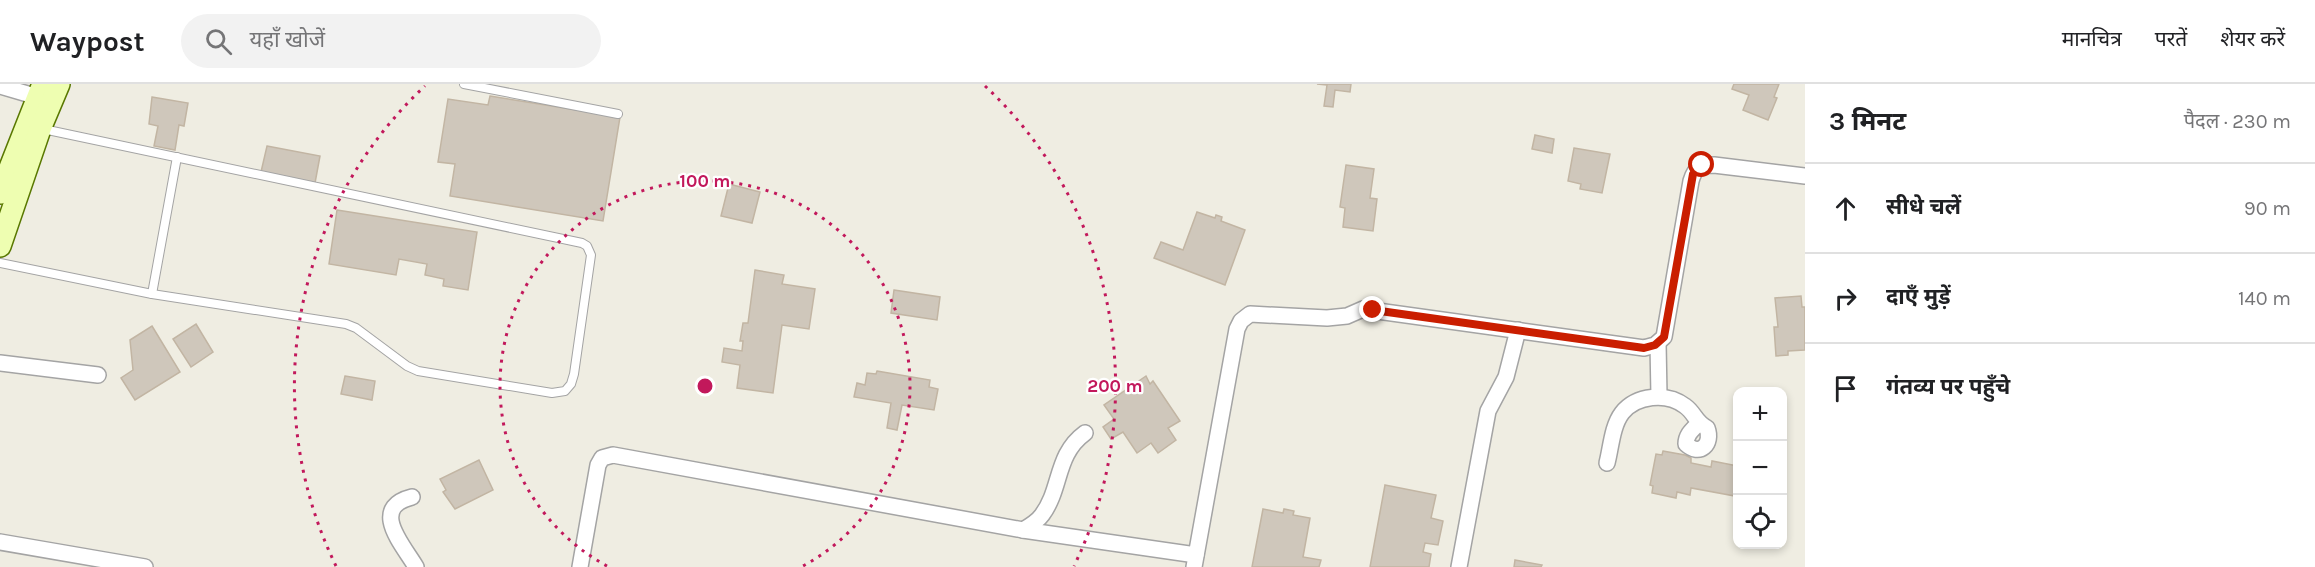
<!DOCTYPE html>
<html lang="hi">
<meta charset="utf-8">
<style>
body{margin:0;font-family:Karla,"Noto Sans Devanagari",sans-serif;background:#f2f2f2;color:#202124}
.controls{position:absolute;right:18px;bottom:18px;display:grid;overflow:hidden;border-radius:12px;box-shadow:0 3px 9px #0003}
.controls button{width:54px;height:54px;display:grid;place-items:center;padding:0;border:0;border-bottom:2px solid #e0e0e0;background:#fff;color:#202124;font:30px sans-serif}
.stop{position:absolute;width:18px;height:18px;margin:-14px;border:4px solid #ca1e00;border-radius:50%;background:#fff}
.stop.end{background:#ca1e00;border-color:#fff;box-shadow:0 2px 6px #0008}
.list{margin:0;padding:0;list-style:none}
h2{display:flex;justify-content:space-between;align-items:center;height:78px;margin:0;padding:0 24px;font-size:26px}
h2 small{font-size:20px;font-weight:400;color:#757577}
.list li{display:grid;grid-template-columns:39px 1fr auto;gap:18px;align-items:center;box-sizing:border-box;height:90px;padding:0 24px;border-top:2px solid #e0e0e0}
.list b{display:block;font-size:22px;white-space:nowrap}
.list em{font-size:20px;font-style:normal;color:#757577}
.icon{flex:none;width:33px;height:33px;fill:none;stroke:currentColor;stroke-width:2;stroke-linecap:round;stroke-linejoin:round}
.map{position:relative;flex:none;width:1805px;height:483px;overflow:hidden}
header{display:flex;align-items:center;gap:36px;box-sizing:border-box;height:84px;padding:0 30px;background:#fff;border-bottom:2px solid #e0e0e0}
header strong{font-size:28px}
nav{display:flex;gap:33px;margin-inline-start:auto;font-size:21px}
.search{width:420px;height:54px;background:#f2f2f2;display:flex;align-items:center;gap:15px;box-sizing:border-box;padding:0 21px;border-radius:33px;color:#757577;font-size:22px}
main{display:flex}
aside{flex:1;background:#fff}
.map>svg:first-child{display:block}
.building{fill:#cfc7bb;stroke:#c2b5a3;stroke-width:1.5}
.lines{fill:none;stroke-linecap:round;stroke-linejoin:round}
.lane-casing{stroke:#a4a4a4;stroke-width:10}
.street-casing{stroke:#a4a4a4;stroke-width:18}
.secondary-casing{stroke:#597800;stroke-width:24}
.lane{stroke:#fff;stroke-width:8}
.street{stroke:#fff;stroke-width:15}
.secondary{stroke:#eefeb1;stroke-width:21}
.route{stroke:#ca1e00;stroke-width:8}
.ring{fill:none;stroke:#c2185b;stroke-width:3;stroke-dasharray:3 6}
.centre{fill:#c2185b;stroke:#fff;stroke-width:3}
.ring-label{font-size:18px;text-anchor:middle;font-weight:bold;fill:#c2185b;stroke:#fff;stroke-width:4.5;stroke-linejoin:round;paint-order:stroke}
</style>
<header>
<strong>Waypost</strong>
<div class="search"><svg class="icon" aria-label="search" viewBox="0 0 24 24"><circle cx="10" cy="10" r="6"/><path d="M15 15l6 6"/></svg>यहाँ खोजें</div>
<nav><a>मानचित्र</a><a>परतें</a><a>शेयर करें</a></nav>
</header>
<main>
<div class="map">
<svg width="1805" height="483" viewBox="0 0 1805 483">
<rect width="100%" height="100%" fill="#efede2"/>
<g class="building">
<path d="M1317 0H1351L1350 8 1335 6 1333 23 1324 22 1327 1Z"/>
<path d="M1734 0H1779L1774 13 1777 14 1768 36 1743 26 1749 11 1732 5Z"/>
<path d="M490 12 620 33 603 137 450 112 455 80 438 78 448 15 488 21Z"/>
<path d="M152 13 188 19 184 42 179 41 175 66 154 62 158 42 149 40Z"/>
<path d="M1535 51 1554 55 1552 69 1532 65Z"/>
<path d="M267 62 320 72 315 99 261 88Z"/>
<path d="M1574 64 1610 70 1602 109 1580 105 1581 100 1568 97Z"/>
<path d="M1346 81 1374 85 1370 114 1377 115 1373 147 1343 143 1345 124 1340 123Z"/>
<path d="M729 100 760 108 752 139 721 132Z"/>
<path d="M337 126 477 148 468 206 443 202 444 195 425 191 427 180 399 175 396 191 329 180Z"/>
<path d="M1197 128 1215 134 1216 131 1222 133 1221 137 1245 146 1225 201 1154 174 1161 158 1183 166Z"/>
<path d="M755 186 784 191 782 200 815 205 809 245 782 241 773 309 737 304 740 281 722 278 724 264 742 267 743 257H740L743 239H748Z"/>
<path d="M894 206 940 213 937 236 891 229Z"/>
<path d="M1801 212 1802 223H1805V266L1788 267V271L1776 272 1774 243H1778L1775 214Z"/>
<path d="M196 240 213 268 191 283 173 255Z"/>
<path d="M152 242 180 288 135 316 121 294 133 286 130 256Z"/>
<path d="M877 287 930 296 929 303 938 305 934 326 902 321 897 346 887 344 891 319 854 313 857 299 865 301 867 289 876 290Z"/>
<path d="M345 292 375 297 372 316 341 310Z"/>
<path d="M1146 292 1150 300 1153 297 1180 337 1168 344 1176 356 1158 369 1151 359 1137 369 1123 348 1111 355 1103 343 1114 335 1104 321Z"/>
<path d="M1663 367 1685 371 1691 374V379L1711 383 1712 377 1738 382 1735 412 1691 404 1690 411 1677 408 1676 414 1652 409 1653 402 1650 401 1656 370 1662 371Z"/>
<path d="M479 376 493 406 455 425 443 408 446 406 440 395Z"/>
<path d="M1385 401 1436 411 1431 434 1443 437 1438 461 1425 459 1423 468 1431 470 1429 483H1370Z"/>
<path d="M1263 425 1283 429 1284 425 1294 427 1293 431 1310 434 1303 473 1321 476 1319 483H1252Z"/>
<path d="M1515 476 1542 481 1541 483H1514Z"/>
</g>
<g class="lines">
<defs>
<g id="lane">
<path d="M464 0 618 30"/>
<path d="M0 179 152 210 346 240 356 244 407 282 418 287 552 309 565 307 571 300 574 290 591 171 587 162 582 159 43 45"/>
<path d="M152 210 177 73"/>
</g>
<g id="street">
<path d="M0 2 38 13"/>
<path d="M1658 259 1659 312"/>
<path d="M0 279 98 291"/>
<path d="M1607 379C1611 364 1612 342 1622 329 1636 311 1667 308 1685 322 1695 329 1695 338 1707 344 1713 360 1700 373 1686 360 1686 351 1692 346 1698 340"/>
<path d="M412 413C368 424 404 462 416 483"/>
<path d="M1023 446C1030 442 1037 438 1042 431 1062 404 1055 371 1085 349"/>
<path d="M0 458 145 483"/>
<path d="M580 483 598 381 602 374 613 371 1023 446 1196 471"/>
<path d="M1194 483 1237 245 1241 237 1250 230 1327 234 1347 232 1363 225 1644 264 1655 261 1664 253 1691 97C1695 83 1700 81 1714 81L1805 92"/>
<path d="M1459 483 1488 327 1506 293 1518 246"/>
</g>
<g id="secondary">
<path d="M0 109 43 0"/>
<path d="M0 162 40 45 59 0"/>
</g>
</defs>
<use href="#lane" class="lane-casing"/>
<use href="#street" class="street-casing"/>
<use href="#secondary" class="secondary-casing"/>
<use href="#lane" class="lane"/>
<use href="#street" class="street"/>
<use href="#secondary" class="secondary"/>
</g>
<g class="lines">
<path class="route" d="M1373 226 1644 264 1655 261 1664 253 1693 90 1702 81"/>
</g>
<g class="ring">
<path d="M607 482A205 205 0 1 1 803 482"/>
<path d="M336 482A410 410 0 0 1 425 2M985 2A410 410 0 0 1 1074 482"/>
</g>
<circle cx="705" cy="302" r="9" class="centre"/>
<g class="ring-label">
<text x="705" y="103">100 m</text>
<text x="1115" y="308">200 m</text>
</g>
</svg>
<div class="controls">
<button>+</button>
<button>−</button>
<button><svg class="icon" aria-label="locate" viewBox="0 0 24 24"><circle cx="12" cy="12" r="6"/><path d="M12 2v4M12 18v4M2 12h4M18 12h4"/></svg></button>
</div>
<div class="stop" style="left:1702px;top:81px"></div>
<div class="stop end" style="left:1373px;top:226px"></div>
</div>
<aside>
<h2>3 मिनट<small>पैदल · 230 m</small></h2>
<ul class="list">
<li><svg class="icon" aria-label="ahead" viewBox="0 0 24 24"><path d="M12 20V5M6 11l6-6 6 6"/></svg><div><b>सीधे चलें</b></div><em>90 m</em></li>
<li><svg class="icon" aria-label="right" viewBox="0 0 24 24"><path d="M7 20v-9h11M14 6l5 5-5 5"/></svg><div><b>दाएँ मुड़ें</b></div><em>140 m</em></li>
<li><svg class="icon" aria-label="arrive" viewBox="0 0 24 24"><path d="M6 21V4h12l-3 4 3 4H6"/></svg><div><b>गंतव्य पर पहुँचे</b></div></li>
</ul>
</aside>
</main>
